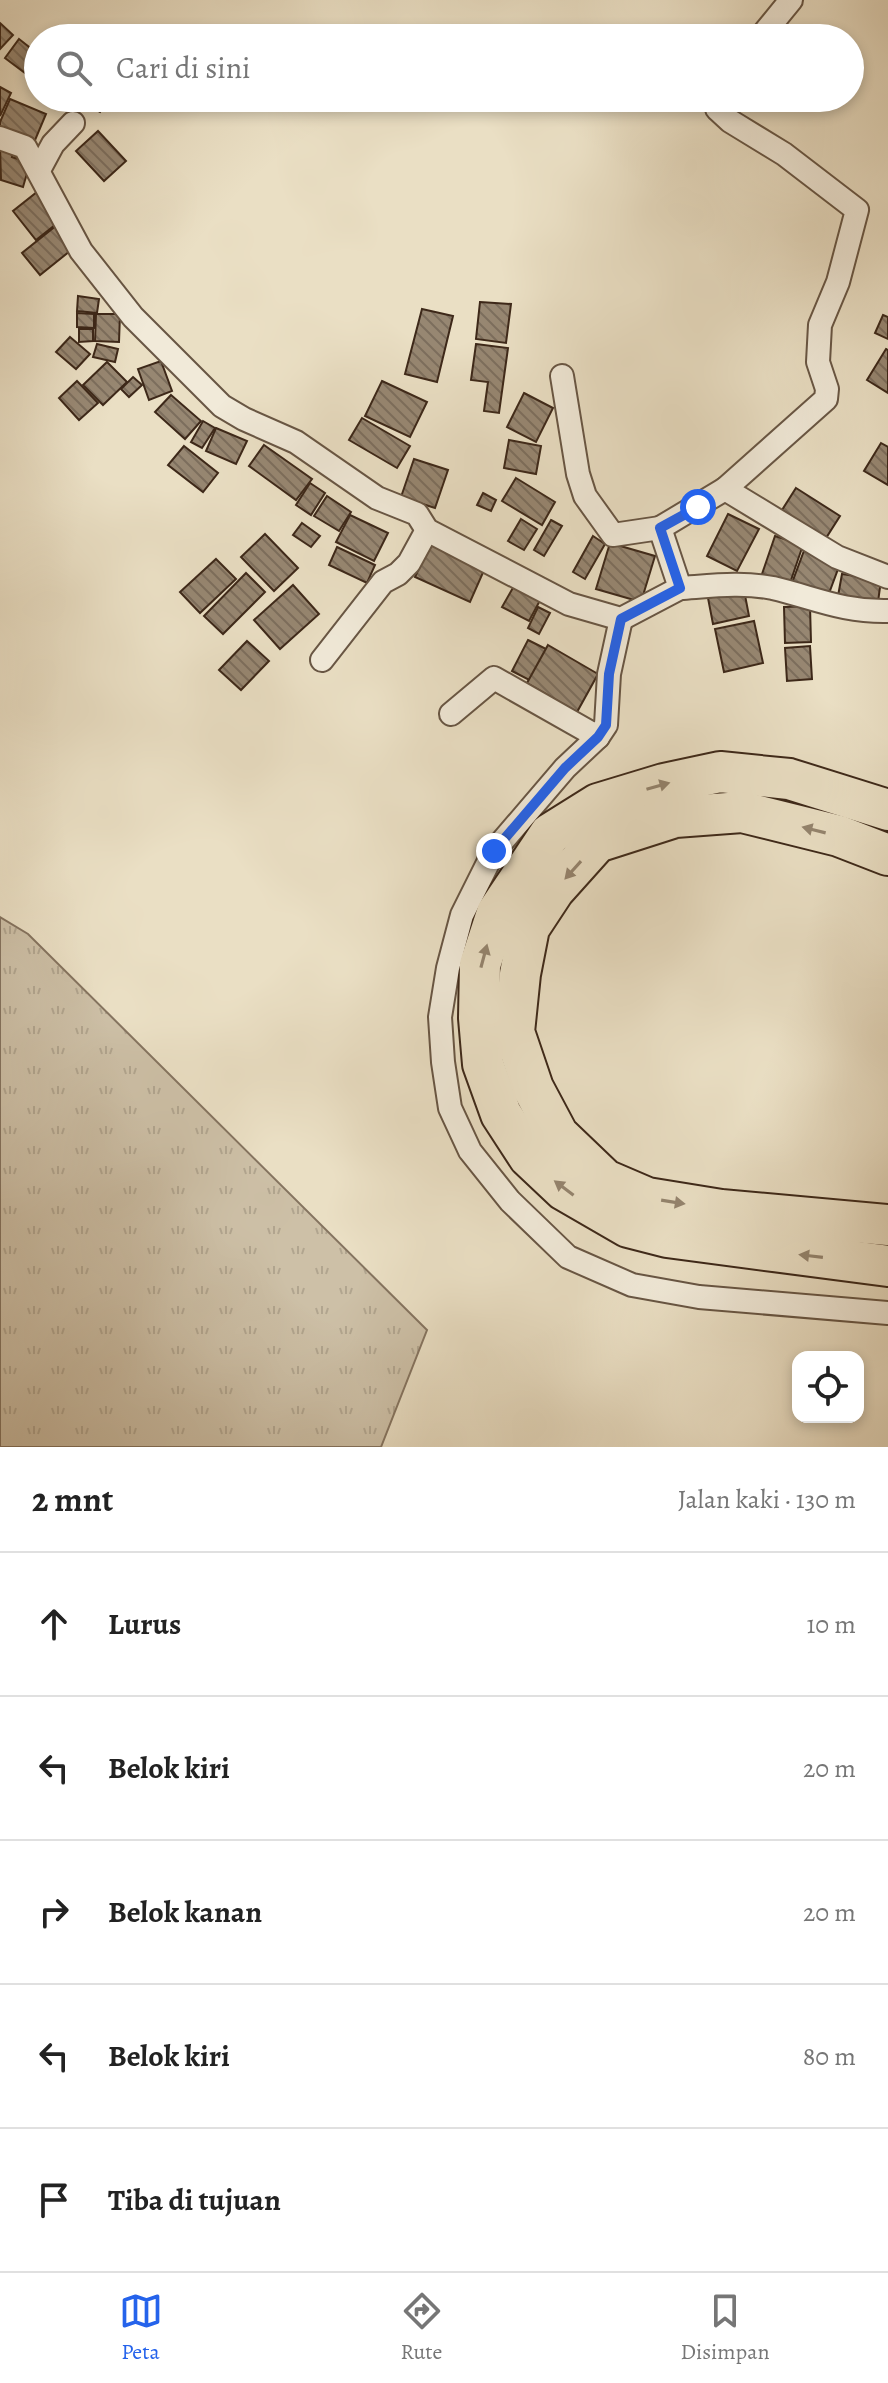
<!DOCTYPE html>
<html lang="id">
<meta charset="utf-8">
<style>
body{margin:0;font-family:Alegreya,serif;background:#f6f6f6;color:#222}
.controls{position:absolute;right:24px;bottom:24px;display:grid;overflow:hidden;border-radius:16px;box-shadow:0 4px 12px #0003}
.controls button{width:72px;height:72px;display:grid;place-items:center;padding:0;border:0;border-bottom:2px solid #e0e0e0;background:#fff;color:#222;font:40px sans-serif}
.stop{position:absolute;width:24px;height:24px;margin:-18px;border:6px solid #2563eb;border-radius:50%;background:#fff}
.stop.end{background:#2563eb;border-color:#fff;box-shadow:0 2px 8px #0008}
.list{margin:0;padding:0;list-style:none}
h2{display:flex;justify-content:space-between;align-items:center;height:104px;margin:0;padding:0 32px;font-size:34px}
h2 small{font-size:26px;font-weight:400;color:#767676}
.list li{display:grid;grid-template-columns:52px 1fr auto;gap:24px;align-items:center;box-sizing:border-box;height:144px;padding:0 32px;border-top:2px solid #e0e0e0}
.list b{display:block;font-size:30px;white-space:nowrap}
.list em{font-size:26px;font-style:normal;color:#767676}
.icon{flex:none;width:44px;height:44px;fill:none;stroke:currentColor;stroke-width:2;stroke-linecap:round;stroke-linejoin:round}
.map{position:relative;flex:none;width:888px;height:1447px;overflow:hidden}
.search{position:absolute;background:#fff;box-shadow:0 4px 12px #0003;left:24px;right:24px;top:24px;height:88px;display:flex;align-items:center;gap:20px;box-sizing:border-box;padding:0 28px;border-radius:44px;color:#767676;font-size:30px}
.sheet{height:824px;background:#fff}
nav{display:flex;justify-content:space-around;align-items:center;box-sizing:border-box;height:112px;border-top:2px solid #e0e0e0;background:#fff;font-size:22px;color:#767676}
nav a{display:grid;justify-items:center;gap:4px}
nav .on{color:#2563eb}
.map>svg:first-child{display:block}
.grass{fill:url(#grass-tufts);stroke:#857460;stroke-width:2}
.building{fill:url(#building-back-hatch);stroke:#3d2819;stroke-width:2}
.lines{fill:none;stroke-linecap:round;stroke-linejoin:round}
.street-casing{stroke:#685644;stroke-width:26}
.highway-casing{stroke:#3d2819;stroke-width:44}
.street{stroke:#f1ead9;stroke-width:22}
.highway{stroke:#eadfc4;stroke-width:40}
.oneway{fill:#94846e}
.route{stroke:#2563eb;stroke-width:10}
</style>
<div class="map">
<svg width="888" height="1447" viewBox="0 0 888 1447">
<defs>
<pattern id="grass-tufts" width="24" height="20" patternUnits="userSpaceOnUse" patternTransform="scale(2)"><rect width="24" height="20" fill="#cdc0a7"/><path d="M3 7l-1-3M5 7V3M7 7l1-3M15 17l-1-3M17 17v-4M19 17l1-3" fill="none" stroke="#b1a58f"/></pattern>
<pattern id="building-back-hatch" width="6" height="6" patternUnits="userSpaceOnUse" patternTransform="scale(2)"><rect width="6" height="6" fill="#978772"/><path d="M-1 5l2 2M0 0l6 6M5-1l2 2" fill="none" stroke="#7c6e5d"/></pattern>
</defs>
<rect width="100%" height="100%" fill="#eadfc4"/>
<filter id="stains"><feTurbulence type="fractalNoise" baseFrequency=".0025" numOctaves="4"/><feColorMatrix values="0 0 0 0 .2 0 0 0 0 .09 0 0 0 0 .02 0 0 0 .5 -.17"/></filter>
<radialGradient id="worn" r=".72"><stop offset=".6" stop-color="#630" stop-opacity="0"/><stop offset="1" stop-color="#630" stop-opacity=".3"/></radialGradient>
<path class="grass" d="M0 917 28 934 427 1330 381 1447H0Z"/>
<g class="building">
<path d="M0 23 13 35 0 49Z"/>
<path d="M19 39 38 54V71L33 79 5 58Z"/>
<path d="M0 87 11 93 0 116Z"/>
<path d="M74 98H108L100 112Z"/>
<path d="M10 99 46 114 33 145 0 130V122Z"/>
<path d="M98 131 126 161 104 181 76 151Z"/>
<path d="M0 146 14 151 12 157 30 163 23 187 1 180Z"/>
<path d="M37 192 60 221 36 240 13 211Z"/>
<path d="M57 225 75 247 40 275 22 253Z"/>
<path d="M78 296 99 299 97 313 77 311Z"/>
<path d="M480 302 511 304 506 343 476 339Z"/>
<path d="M422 309 453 316 437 382 405 374Z"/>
<path d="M77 313 94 314V328L77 327Z"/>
<path d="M96 314H120L119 342 95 341Z"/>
<path d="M883 315 888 317V339L875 333Z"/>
<path d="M79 329H93V341L79 342Z"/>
<path d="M70 337 90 354 76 369 56 352Z"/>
<path d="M97 344 118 349 115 362 93 357Z"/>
<path d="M476 344 508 348 499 413 484 411 488 382 471 380Z"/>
<path d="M886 349 888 350V393L867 380Z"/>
<path d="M161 361 172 391 149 400 138 369Z"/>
<path d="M107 362 127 382 103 405 83 385Z"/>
<path d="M133 377 142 385 129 397 121 389Z"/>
<path d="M77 381 98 403 79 420 59 398Z"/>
<path d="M382 381 427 402 410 437 365 416Z"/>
<path d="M524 393 553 408 536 442 507 427Z"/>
<path d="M171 395 201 421 185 439 155 412Z"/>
<path d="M362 418 410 446 397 468 349 440Z"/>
<path d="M203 421 215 428 202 448 191 442Z"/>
<path d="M216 428 247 441 236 464 206 451Z"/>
<path d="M509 440 541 446 536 474 504 468Z"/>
<path d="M881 443 888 447V485L864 471Z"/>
<path d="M264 445 312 479 296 500 249 466Z"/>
<path d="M184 446 218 473 203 492 168 465Z"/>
<path d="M414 459 448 470 435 508 401 497Z"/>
<path d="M516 478 555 502 542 525 502 501Z"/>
<path d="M310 483 325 493 311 515 296 505Z"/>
<path d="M796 488 840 516 826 538 782 510Z"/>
<path d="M483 493 496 500 491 511 477 505Z"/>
<path d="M327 496 351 512 339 531 314 516Z"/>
<path d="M728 514 759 529 737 571 707 556Z"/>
<path d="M350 515 388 533 374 561 336 542Z"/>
<path d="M521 519 537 529 524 550 508 541Z"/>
<path d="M551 520 562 526 544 556 534 550Z"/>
<path d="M302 523 320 536 311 547 293 535Z"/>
<path d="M265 534 298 568 274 591 241 557Z"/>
<path d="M593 536 605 544 585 579 573 572Z"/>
<path d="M775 536 803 545 790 583 762 574Z"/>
<path d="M610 543 655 556 641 602 596 589Z"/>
<path d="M430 544 485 568 470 602 415 577Z"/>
<path d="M337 547 375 565 367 583 329 565Z"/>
<path d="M805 548 841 561 828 596 792 583Z"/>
<path d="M216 559 236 579 200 613 180 592Z"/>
<path d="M246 573 265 592 223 634 204 616Z"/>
<path d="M842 574 881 580 878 602 838 596Z"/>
<path d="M518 579 544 593 529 621 502 607Z"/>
<path d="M293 585 319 614 280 649 254 620Z"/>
<path d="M744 590 749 616 713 624 708 598Z"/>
<path d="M810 606 811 642 785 643 784 607Z"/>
<path d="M538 607 550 613 539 634 528 628Z"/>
<path d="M754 621 763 663 724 672 715 629Z"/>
<path d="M528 640 552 652 535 683 512 671Z"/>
<path d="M247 641 269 661 241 690 219 670Z"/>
<path d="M548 645 598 674 577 712 527 683Z"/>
<path d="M810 646 812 679 787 681 785 648Z"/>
</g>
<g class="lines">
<defs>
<g id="street">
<path d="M760 38 791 0"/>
<path d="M0 138 25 147 81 251 133 317 222 406 244 419 296 442 377 498 417 514 427 530 569 604 621 619 680 588 660 528 725 489 826 399 827 389 818 362 820 325 838 282 857 210 784 154 730 121 717 109 715 98"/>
<path d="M39 170 53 144 73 123"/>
<path d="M562 376 578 474 585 496 613 535 660 528"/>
<path d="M725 489 837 557 888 577"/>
<path d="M680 588C711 586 743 582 773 588 815 598 843 612 888 611"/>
<path d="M621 619 609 674 606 725 598 737 565 768 494 851 462 915 448 968 440 1017 443 1062 450 1108 470 1151 510 1201 568 1257 632 1285 699 1297 888 1313"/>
<path d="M322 660 383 582 398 574 409 563 427 530"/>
<path d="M451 714 494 678 598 737"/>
</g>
<g id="highway">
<path d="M888 810 789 779 720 772 664 784 598 804 550 834 497 913 480 965 479 1018 483 1064 501 1114 529 1157 564 1190 628 1227 667 1237 888 1266"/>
<path d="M888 855 839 836 742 812 675 817 597 842 554 890 529 928 520 974 514 1032 533 1088 558 1135 605 1180 647 1198 721 1210 888 1225"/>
</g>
</defs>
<use href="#street" class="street-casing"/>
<use href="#highway" class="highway-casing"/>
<use href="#street" class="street"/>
<use href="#highway" class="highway"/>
</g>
<defs><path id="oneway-solid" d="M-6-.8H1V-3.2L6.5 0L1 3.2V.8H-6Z" transform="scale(2)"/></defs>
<g class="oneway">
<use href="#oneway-solid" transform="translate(658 786) rotate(-16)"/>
<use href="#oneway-solid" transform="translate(814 830) rotate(-166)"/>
<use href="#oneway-solid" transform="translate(573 870) rotate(132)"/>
<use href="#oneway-solid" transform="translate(484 956) rotate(-75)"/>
<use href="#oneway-solid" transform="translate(564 1188) rotate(-143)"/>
<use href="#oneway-solid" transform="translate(673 1202) rotate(9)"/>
<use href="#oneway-solid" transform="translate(811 1256) rotate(-173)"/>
</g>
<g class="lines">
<path class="route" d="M494 851 565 768 598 737 606 725 609 674 621 619 680 588 660 528 698 507"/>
</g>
<rect width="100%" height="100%" filter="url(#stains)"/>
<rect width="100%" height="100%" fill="url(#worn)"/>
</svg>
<div class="controls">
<button><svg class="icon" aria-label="locate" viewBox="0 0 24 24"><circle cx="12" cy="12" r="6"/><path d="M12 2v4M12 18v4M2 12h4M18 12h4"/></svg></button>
</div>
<div class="stop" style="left:698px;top:507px"></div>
<div class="stop end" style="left:494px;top:851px"></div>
<div class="search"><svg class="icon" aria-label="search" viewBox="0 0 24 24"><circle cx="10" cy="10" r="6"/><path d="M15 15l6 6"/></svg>Cari di sini</div>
</div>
<section class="sheet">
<h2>2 mnt<small>Jalan kaki · 130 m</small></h2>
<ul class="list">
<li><svg class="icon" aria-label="ahead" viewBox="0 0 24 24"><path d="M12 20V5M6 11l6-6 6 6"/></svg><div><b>Lurus</b></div><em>10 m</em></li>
<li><svg class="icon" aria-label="left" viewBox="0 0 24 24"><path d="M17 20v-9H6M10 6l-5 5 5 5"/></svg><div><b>Belok kiri</b></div><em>20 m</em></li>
<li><svg class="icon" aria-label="right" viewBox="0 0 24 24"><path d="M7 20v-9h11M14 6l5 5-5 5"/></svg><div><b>Belok kanan</b></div><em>20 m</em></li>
<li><svg class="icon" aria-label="left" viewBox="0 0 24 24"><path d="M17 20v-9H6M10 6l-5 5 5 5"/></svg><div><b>Belok kiri</b></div><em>80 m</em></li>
<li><svg class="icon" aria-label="arrive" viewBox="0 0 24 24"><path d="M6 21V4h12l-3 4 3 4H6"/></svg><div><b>Tiba di tujuan</b></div></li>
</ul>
</section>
<nav>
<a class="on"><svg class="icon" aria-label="map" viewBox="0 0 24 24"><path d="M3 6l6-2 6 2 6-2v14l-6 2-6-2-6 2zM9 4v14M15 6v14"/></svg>Peta</a>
<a><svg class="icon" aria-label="directions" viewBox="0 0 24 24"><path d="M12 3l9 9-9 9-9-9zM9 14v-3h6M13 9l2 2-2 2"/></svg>Rute</a>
<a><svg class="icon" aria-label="saved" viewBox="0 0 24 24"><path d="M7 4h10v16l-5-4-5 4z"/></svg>Disimpan</a>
</nav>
